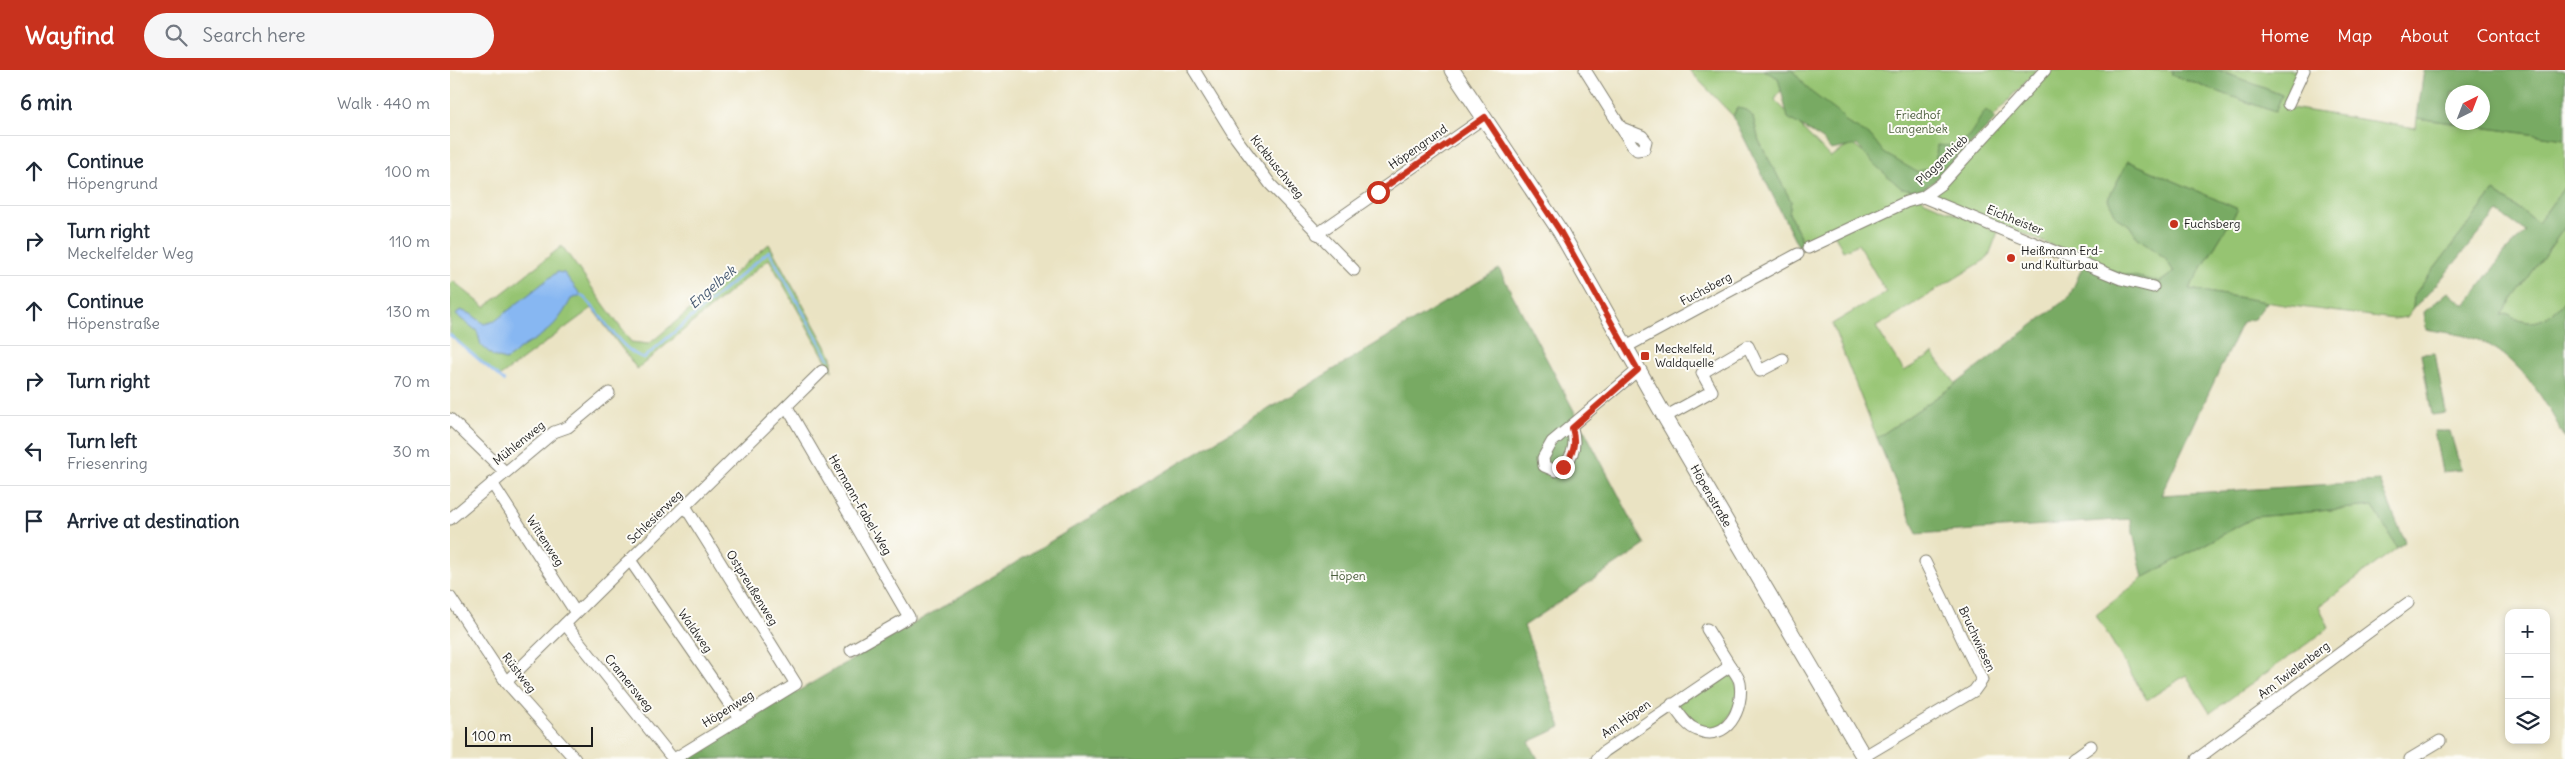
<!DOCTYPE html>
<meta charset="utf-8">
<style>
body{margin:0;font-family:Delius,sans-serif;background:#f6f6f7;color:#1f2937}
.controls{position:absolute;right:15px;bottom:15px;display:grid;overflow:hidden;border-radius:10px;box-shadow:0 2px 8px #0003}
.controls button{width:45px;height:45px;display:grid;place-items:center;padding:0;border:0;border-bottom:1px solid #e0e1e3;background:#fff;color:#1f2937;font:25px sans-serif}
.compass{position:absolute;left:1995px;top:15px;width:45px;height:45px;border-radius:50%;background:#fff;box-shadow:0 2px 8px #0003;rotate:42deg}
.scale{position:absolute;left:15px;bottom:12px;width:128px;box-sizing:border-box;padding-left:5px;border:2px solid #1c1c1c;border-top:0;font-size:14px;line-height:18px;white-space:nowrap;color:#1c1c1c;-webkit-text-stroke:4px #fdfcf7;paint-order:stroke}
.stop{position:absolute;width:15px;height:15px;margin:-11px;border:4px solid #c8321e;border-radius:50%;background:#fff}
.stop.end{background:#c8321e;border-color:#fff;box-shadow:0 1px 5px #0008}
.list{margin:0;padding:0;list-style:none}
h2{display:flex;justify-content:space-between;align-items:center;height:65px;margin:0;padding:0 20px;font-size:21px}
h2 small{font-size:16px;font-weight:400;color:#747a83}
.list li{display:grid;grid-template-columns:32px 1fr auto;gap:15px;align-items:center;box-sizing:border-box;height:70px;padding:0 20px;border-top:1px solid #e0e1e3}
.list b{display:block;font-size:19px;white-space:nowrap}
.list p{margin:0;font-size:16px;white-space:nowrap;color:#747a83}
.list em{font-size:16px;font-style:normal;color:#747a83}
.icon{flex:none;width:28px;height:28px;fill:none;stroke:currentColor;stroke-width:2;stroke-linecap:round;stroke-linejoin:round}
.map{position:relative;flex:none;width:2115px;height:689px;overflow:hidden}
header{display:flex;align-items:center;gap:30px;box-sizing:border-box;height:70px;padding:0 25px;background:#c8321e;color:#fff}
header strong{font-size:24px}
nav{display:flex;gap:28px;margin-inline-start:auto;font-size:18px}
.search{width:350px;height:45px;background:#f6f6f7;display:flex;align-items:center;gap:12px;box-sizing:border-box;padding:0 18px;border-radius:28px;color:#747a83;font-size:19px}
main{display:flex}
aside{flex:1;background:#fff}
.map>svg:first-child{display:block}
.green{fill:#96c472;stroke:#597047}
.forest{fill:#78aa64;stroke:#4a6340;fill-rule:evenodd}
.water{fill:#87b7f2;stroke:#526a87}
.lines{fill:none;stroke-linecap:round;stroke-linejoin:round}
.stream{stroke:#87b7f2;stroke-width:2.5}
.minor-casing{stroke:#838070;stroke-width:13}
.major-casing{stroke:#838070;stroke-width:17}
.minor{stroke:#fff;stroke-width:11}
.major{stroke:#fff;stroke-width:15}
.route{stroke:#c8321e;stroke-width:6}
.poi-dot{fill:#c8321e;stroke:#fdfcf7;stroke-width:2}
.labels{text-anchor:middle;stroke-width:4;stroke-linejoin:round;paint-order:stroke}
.park-label{font-size:12px;fill:#4d5f3e;stroke:#fdfcf7}
.street-label{font-size:12px;fill:#1c1c1c;stroke:#fdfcf7}
.poi-label{font-size:12px;fill:#1c1c1c;stroke:#fdfcf7;text-anchor:start}
.water-label{font-size:14px;font-style:italic;fill:#475a72;stroke:#fdfcf7}
</style>
<header>
<strong>Wayfind</strong>
<div class="search"><svg class="icon" aria-label="search" viewBox="0 0 24 24"><circle cx="10" cy="10" r="6"/><path d="M15 15l6 6"/></svg>Search here</div>
<nav><a>Home</a><a>Map</a><a>About</a><a>Contact</a></nav>
</header>
<main>
<aside>
<h2>6 min<small>Walk · 440 m</small></h2>
<ul class="list">
<li><svg class="icon" aria-label="ahead" viewBox="0 0 24 24"><path d="M12 20V5M6 11l6-6 6 6"/></svg><div><b>Continue</b><p>Höpengrund</p></div><em>100 m</em></li>
<li><svg class="icon" aria-label="right" viewBox="0 0 24 24"><path d="M7 20v-9h11M14 6l5 5-5 5"/></svg><div><b>Turn right</b><p>Meckelfelder Weg</p></div><em>110 m</em></li>
<li><svg class="icon" aria-label="ahead" viewBox="0 0 24 24"><path d="M12 20V5M6 11l6-6 6 6"/></svg><div><b>Continue</b><p>Höpenstraße</p></div><em>130 m</em></li>
<li><svg class="icon" aria-label="right" viewBox="0 0 24 24"><path d="M7 20v-9h11M14 6l5 5-5 5"/></svg><div><b>Turn right</b></div><em>70 m</em></li>
<li><svg class="icon" aria-label="left" viewBox="0 0 24 24"><path d="M17 20v-9H6M10 6l-5 5 5 5"/></svg><div><b>Turn left</b><p>Friesenring</p></div><em>30 m</em></li>
<li><svg class="icon" aria-label="arrive" viewBox="0 0 24 24"><path d="M6 21V4h12l-3 4 3 4H6"/></svg><div><b>Arrive at destination</b></div></li>
</ul>
</aside>
<div class="map">
<svg width="2115" height="689" viewBox="0 0 2115 689">
<rect width="100%" height="100%" fill="#fdfcf7"/>
<filter id="ink" filterUnits="userSpaceOnUse"><feTurbulence type="fractalNoise" baseFrequency=".02" numOctaves="2"/><feDisplacementMap in="SourceGraphic" scale="10" xChannelSelector="R" yChannelSelector="G"/><feConvolveMatrix kernelMatrix="1 2 1 2 8 2 1 2 1" color-interpolation-filters="sRGB"/></filter>
<filter id="wash" filterUnits="userSpaceOnUse"><feTurbulence type="fractalNoise" baseFrequency=".0096" numOctaves="4" result="noise"/><feDisplacementMap in="SourceGraphic" scale="20" xChannelSelector="R" yChannelSelector="G"/><feGaussianBlur stdDeviation="1.12" result="paint"/><feColorMatrix in="noise" values="0 0 0 0 0 0 0 0 0 0 0 0 0 0 0 0 0 1.4 0 .05"/><feComposite in="paint" operator="in"/></filter>
<g filter="url(#wash)">
<rect width="100%" height="100%" fill="#eae3c3"/>
<g class="green">
<path d="M1239 0H1587L1487 108 1471 119 1333 17 1325 30 1380 87 1402 74 1475 131 1548 162 1538 188 1426 257 1454 301 1483 284 1506 314 1427 368 1382 254 1436 222 1408 174 1393 181 1384 163 1355 177 1339 143 1341 131 1309 71 1303 47 1287 38 1283 46Z"/>
<path d="M1602 0H1722V5L1825 42 1832 25 1768 0H1851L1835 37 1966 58 1967 48 2115 69V116L2088 153 2044 121 1964 225 1963 239 1957 247 1944 249 1834 235 1739 219 1788 139 1678 91 1658 129 1667 148 1679 155 1687 167 1715 188 1724 202 1710 212 1669 203 1482 126 1558 49Z"/>
<path d="M2115 157V229C2101 249 2080 261 2059 244L2051 245Z"/>
<path d="M319 174 382 287V301L319 189 187 299 142 238 49 307 0 265V214L3 211 35 237 112 176 181 272 199 274Z"/>
<path d="M1923 436 1947 478 1869 536 1879 558 1760 643 1736 605 1697 630 1646 545 1693 508 1805 447Z"/>
<path d="M1280 596 1290 626 1272 659H1246L1223 635Z"/>
</g>
<g class="forest">
<path d="M1313 0H1342L1361 22 1390 44 1397 53 1421 66 1434 83 1467 102 1485 96 1487 75C1520 79 1519 62 1536 40L1546 49 1484 112 1470 121 1451 118 1425 95 1407 75 1381 80 1373 70 1338 48 1328 8Z"/>
<path d="M1722 0H1768L1832 25 1825 42 1722 5Z"/>
<path d="M1974 0H2115V69L1967 48ZM2002 22H2032V52H2002Z"/>
<path d="M1287 38 1297 40 1303 47 1309 71 1341 131 1339 143 1355 177 1350 180 1283 46Z"/>
<path d="M1678 91 1788 139 1739 219 1817 232 1804 249 1792 252 1711 425 1930 411 1955 472 1947 478 1923 436 1805 447 1693 508 1680 449 1467 464 1427 368 1506 314 1619 227 1636 189 1669 203 1710 212 1724 202 1715 188 1687 167 1679 155 1667 148 1658 129Z"/>
<path d="M2115 116V157L2051 245 2059 244C2080 261 2101 249 2115 229V368C2096 332 2072 290 2033 272 2016 264 1994 263 1976 259L1974 242 1998 222 2015 236 2056 181 2076 162 2048 142C2019 173 1994 209 1963 239L1964 225 2044 121 2088 153Z"/>
<path d="M1049 199 1195 475 1074 556 1111 657 1079 672 1088 689H232L509 527Z"/>
<path d="M1985 283 1996 343 1982 345 1971 284Z"/>
<path d="M1984 361H2000L2011 400 1992 402Z"/>
</g>
<path class="water" d="M107 202 114 203 131 225 121 229C108 254 97 263 74 276 66 281 64 286 55 290L43 286 31 275 27 261 6 245 10 240 21 244 34 254 45 251Z"/>
<g class="lines">
<g class="stream">
<path d="M131 225C153 243 168 280 194 288L319 181 379 289"/>
<path d="M0 265 54 311"/>
</g>
</g>
</g>
<g filter="url(#ink)">
<g class="lines">
<defs>
<g id="minor">
<path d="M744 0 786 68 821 115 904 200"/>
<path d="M1135 0 1182 75 1187 80 1194 79 1196 71 1192 66 1172 58"/>
<path d="M1838 34 1854 0"/>
<path d="M1473 127 1671 209 1703 217"/>
<path d="M867 164 1035 47"/>
<path d="M1358 178 1456 132 1473 127 1491 114 1595 0"/>
<path d="M1176 277 1348 184"/>
<path d="M337 337 459 547 401 580"/>
<path d="M1215 347 1262 321 1252 303 1298 276 1310 301 1333 289"/>
<path d="M0 349 55 402"/>
<path d="M1122 358C1127 376 1123 391 1106 401L1094 396 1093 388 1102 372 1188 300"/>
<path d="M42 413 126 543"/>
<path d="M0 449 104 362 118 357 159 323"/>
<path d="M180 490 289 648"/>
<path d="M0 527 56 612 125 689"/>
<path d="M115 554 223 689"/>
<path d="M1257 559 1280 596"/>
<path d="M56 612 372 301"/>
<path d="M1413 687 1524 621 1532 610 1475 492"/>
<path d="M224 689 346 614 235 436"/>
<path d="M1147 689 1155 681 1280 596C1284 601 1289 607 1290 613 1294 639 1277 673 1247 660 1236 656 1229 643 1222 634"/>
<path d="M1623 689 1641 676"/>
<path d="M1747 689 1958 533"/>
<path d="M1960 689 1990 671"/>
</g>
<path id="major" d="M1002 0 1110 161 1215 347 1415 689"/>
</defs>
<use href="#minor" class="minor-casing"/>
<use href="#major" class="major-casing"/>
<use href="#minor" class="minor"/>
<use href="#major" class="major"/>
</g>
</g>
<g class="lines" filter="url(#ink)">
<path class="route" d="M928 122 1035 47 1110 161 1188 300 1122 358C1127 374 1123 385 1113 397"/>
</g>
<g class="poi-dot">
<circle cx="1724" cy="154" r="5"/>
<circle cx="1561" cy="188" r="5"/>
<rect x="1190" y="281" width="10" height="10" rx="2.5"/>
</g>
<g class="labels">
<g class="park-label">
<text x="1468" y="49">Friedhof<tspan x="1468" dy="14">Langenbek</tspan></text>
<text x="898" y="510">Höpen</text>
</g>
<g class="street-label">
<text transform="translate(968 77) rotate(-35)" y="4">Höpengrund</text>
<text transform="translate(1492 90) rotate(-44)" y="4">Plaggenhieb</text>
<text transform="translate(827 97) rotate(51)" y="4">Kickbuschweg</text>
<text transform="translate(1565 150) rotate(22)" y="4">Eichheister</text>
<text transform="translate(1256 219) rotate(-28)" y="4">Fuchsberg</text>
<text transform="translate(69 373) rotate(-39)" y="4">Mühlenweg</text>
<text transform="translate(1261 426) rotate(60)" y="4">Höpenstraße</text>
<text transform="translate(410 435) rotate(60)" y="4">Hermann-Fabel-Weg</text>
<text transform="translate(205 447) rotate(-44)" y="4">Schlesierweg</text>
<text transform="translate(95 471) rotate(57)" y="4">Wittenweg</text>
<text transform="translate(302 518) rotate(58)" y="4">Ostpreußenweg</text>
<text transform="translate(245 561) rotate(55)" y="4">Waldweg</text>
<text transform="translate(1527 569) rotate(65)" y="4">Bruchwiesen</text>
<text transform="translate(1844 600) rotate(-37)" y="4">Am Twielenberg</text>
<text transform="translate(69 603) rotate(52)" y="4">Rüstweg</text>
<text transform="translate(179 613) rotate(51)" y="4">Cramersweg</text>
<text transform="translate(278 639) rotate(-32)" y="4">Höpenweg</text>
<text transform="translate(1176 649) rotate(-35)" y="4">Am Höpen</text>
</g>
<g class="poi-label">
<text x="1734" y="158">Fuchsberg</text>
<text x="1571" y="185">Heißmann Erd-<tspan x="1571" dy="14">und Kulturbau</tspan></text>
<text x="1205" y="283">Meckelfeld,<tspan x="1205" dy="14">Waldquelle</tspan></text>
</g>
<g class="water-label">
<text transform="translate(262 217) rotate(-41)" y="5">Engelbek</text>
</g>
</g>
</svg>
<div class="controls">
<button>+</button>
<button>−</button>
<button><svg class="icon" aria-label="layers" viewBox="0 0 24 24"><path d="M12 4l9 5-9 5-9-5zM3 14l9 5 9-5"/></svg></button>
</div>
<svg class="compass" viewBox="-18 -18 36 36"><path d="M0-13l5 13h-10z" fill="#e53935"/><path d="M0 13l5-13h-10z" fill="#747a83"/></svg>
<div class="scale">100 m</div>
<div class="stop" style="left:928px;top:122px"></div>
<div class="stop end" style="left:1113px;top:397px"></div>
</div>
</main>
